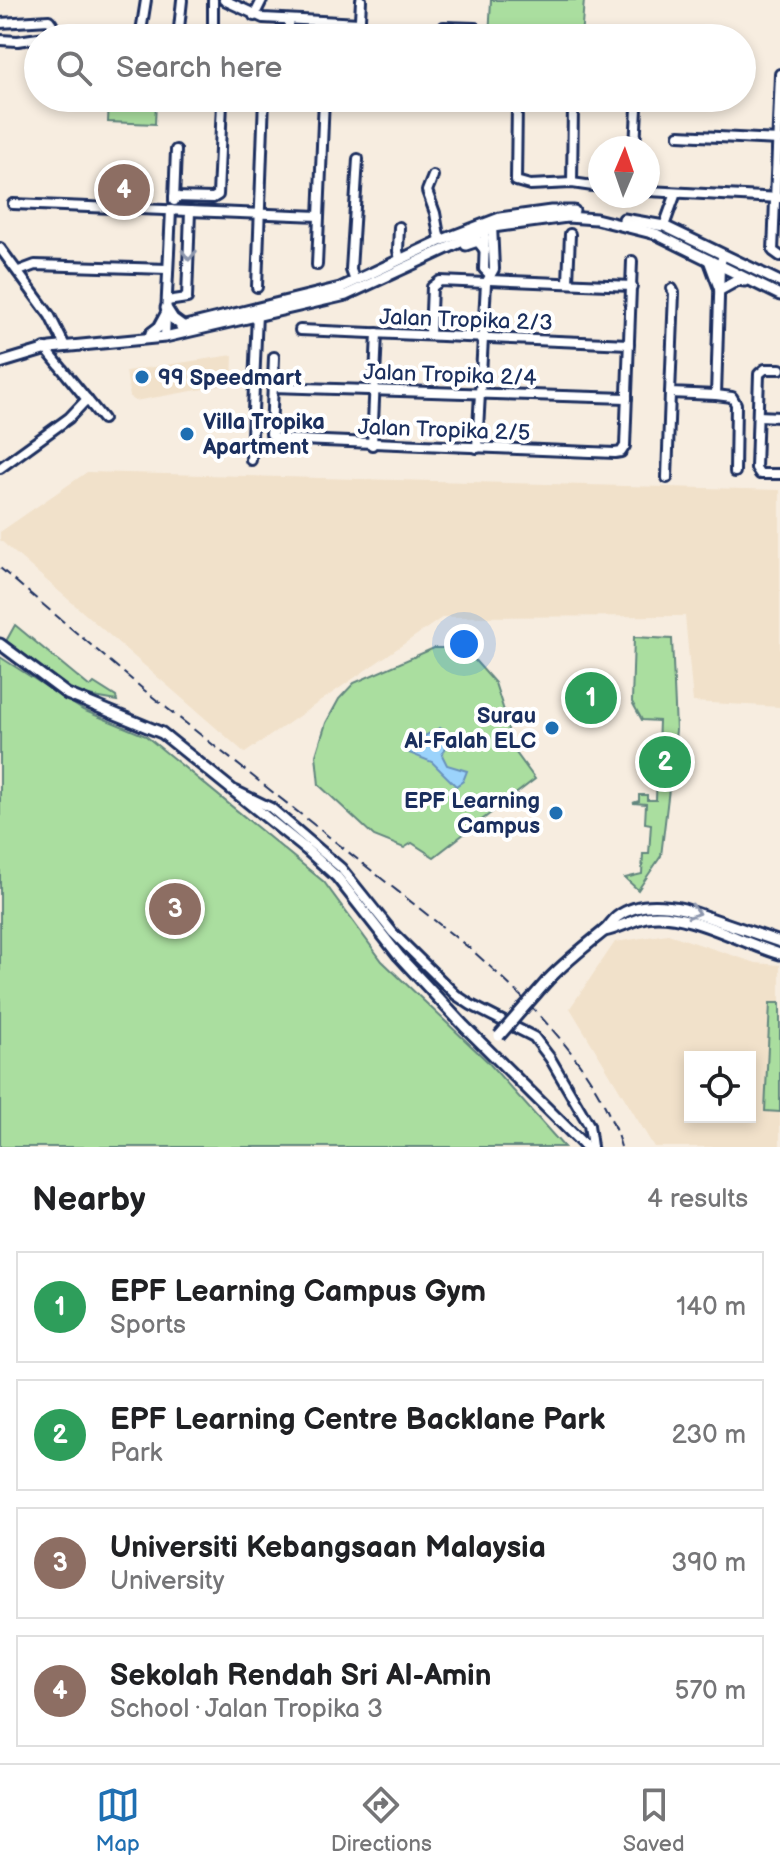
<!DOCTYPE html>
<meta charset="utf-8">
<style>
body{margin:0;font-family:"Balsamiq Sans",sans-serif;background:#f2f2f2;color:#202124}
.controls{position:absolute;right:24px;bottom:24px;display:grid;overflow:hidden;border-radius:0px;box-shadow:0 4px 12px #0003}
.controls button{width:72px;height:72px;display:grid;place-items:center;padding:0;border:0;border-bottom:2px solid #e0e0e0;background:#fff;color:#202124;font:40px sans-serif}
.compass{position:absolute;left:588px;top:136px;width:72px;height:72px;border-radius:50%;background:#fff;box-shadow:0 4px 12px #0003;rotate:2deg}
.you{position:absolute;left:464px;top:644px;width:28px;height:28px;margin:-20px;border:6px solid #fff;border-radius:50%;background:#1a73e8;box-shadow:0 0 0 12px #1a73e833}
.badge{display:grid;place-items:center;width:52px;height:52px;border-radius:50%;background:#1f6fb2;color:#fff;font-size:26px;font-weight:700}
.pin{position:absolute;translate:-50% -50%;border:4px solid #fff;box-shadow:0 2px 8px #0006}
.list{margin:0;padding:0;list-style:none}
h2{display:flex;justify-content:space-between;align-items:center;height:104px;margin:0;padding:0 32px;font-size:34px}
h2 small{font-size:26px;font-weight:400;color:#757577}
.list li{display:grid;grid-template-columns:52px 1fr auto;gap:24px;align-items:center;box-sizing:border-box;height:112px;margin:0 16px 16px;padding:0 16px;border:2px solid #e0e0e0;border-radius:0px}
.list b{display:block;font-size:30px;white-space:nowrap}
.list p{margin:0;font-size:26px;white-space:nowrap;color:#757577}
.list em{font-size:26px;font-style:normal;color:#757577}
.icon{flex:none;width:44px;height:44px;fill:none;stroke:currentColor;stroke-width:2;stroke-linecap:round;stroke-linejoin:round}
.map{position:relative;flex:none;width:780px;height:1147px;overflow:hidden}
.search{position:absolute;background:#fff;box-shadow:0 4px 12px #0003;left:24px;right:24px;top:24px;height:88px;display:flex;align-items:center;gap:20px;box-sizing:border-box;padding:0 28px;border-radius:44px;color:#757577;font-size:30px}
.sheet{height:616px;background:#fff}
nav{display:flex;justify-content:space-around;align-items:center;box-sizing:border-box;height:112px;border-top:2px solid #e0e0e0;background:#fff;font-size:22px;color:#757577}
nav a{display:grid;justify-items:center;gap:4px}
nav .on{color:#1f6fb2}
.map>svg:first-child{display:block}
.built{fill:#f1e1ca;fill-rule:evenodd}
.green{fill:#aade9f;stroke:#62867e;stroke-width:2}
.water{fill:#9bd3fb;stroke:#6891bc;stroke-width:2}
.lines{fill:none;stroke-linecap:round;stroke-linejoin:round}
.minor-casing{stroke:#1b2f5e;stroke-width:14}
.tertiary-casing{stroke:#1b2f5e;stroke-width:15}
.minor{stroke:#fff;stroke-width:8}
.tertiary{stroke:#fff;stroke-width:9}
.rail{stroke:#1b2f5e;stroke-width:2;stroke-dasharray:12 6;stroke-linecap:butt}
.tertiary-bridge-casing{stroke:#1b2f5e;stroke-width:15;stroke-linecap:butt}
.tertiary-bridge{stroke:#fff;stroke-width:9}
.oneway{stroke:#8d97ae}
.poi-dot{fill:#1f6fb2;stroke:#fff;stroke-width:3}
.labels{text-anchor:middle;stroke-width:8;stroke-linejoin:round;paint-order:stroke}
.street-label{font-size:22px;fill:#1b2f5e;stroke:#fff}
.poi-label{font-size:22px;font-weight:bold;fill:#1b2f5e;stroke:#fff;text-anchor:start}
</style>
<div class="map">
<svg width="780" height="1147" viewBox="0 0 780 1147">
<rect width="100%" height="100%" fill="#f7ede0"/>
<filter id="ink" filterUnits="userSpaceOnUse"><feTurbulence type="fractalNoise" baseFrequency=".0125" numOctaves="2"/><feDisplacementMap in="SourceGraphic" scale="16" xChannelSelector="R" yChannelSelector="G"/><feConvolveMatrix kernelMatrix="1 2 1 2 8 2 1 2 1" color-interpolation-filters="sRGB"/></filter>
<g filter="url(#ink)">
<g class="built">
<path d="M233 355 232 384 135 401 130 397 126 371Z"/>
<path d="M87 472 780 490V707L693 702 685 616 443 617 245 753 0 540V532Z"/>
<path d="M668 934 756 963 780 965V1147H654L570 1008 615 942ZM690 1057H750V1117H690Z"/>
</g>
<g class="green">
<path d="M491 0H584L581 38H489Z"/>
<path d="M109 99 156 102 155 124 108 122Z"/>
<path d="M15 625 90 687 94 683 116 697 117 701 71 693 5 643Z"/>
<path d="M634 637 672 639 676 730 661 856 638 890 625 878 642 874 643 854H649L651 824 645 823 646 804 633 803 639 801V795H647V800H656L659 721 642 720 632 702Z"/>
<path d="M434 648H464L495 683 505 714 511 746 535 779 434 857 412 843 404 848 374 836 319 785 316 755 326 723 339 699 354 683Z"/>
<path d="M0 657 83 710 146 736 324 882 382 961 487 1061 564 1147H0Z"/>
<path d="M770 1003H780V1112L765 1111Z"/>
</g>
<path class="water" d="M440 728 450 735 460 732 466 736 463 746 446 747 442 755 447 765 467 771 463 781 456 786 432 762 409 753 403 747 405 741H415Z"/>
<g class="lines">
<defs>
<g id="minor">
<path d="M224 0 263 18 360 23"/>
<path d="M254 16 262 0"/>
<path d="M0 23 49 20 52 24V36L18 41 0 40"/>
<path d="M140 38 146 0"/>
<path d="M178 38 182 0"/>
<path d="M213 38V0"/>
<path d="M289 38V20"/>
<path d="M359 38 361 0"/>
<path d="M441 38 444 27 475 28 479 38"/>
<path d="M780 74 773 251 780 256"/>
<path d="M336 98H345"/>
<path d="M517 104 516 181 530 185 572 183 600 187"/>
<path d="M679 135 780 140"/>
<path d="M635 148 637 108"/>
<path d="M433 176 427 191 435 213 440 241"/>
<path d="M572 183 573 106"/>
<path d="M648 191 780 198"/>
<path d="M174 197 213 198 218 195 222 103"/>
<path d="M174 201 176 150"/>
<path d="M13 204 319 216"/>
<path d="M482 226 485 237 484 269 490 275"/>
<path d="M664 226 676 193"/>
<path d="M399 227 398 251 400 259"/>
<path d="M0 248 50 316 65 346"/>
<path d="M317 265 324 98"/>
<path d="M19 271 35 265 168 269"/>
<path d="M489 280 632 286"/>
<path d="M355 281 351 270 358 159"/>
<path d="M568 282 570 234"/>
<path d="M257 287 264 98"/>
<path d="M672 289 674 293 670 393 716 395 720 265 723 255"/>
<path d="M167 301 187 298 190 211"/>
<path d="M300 330 629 344"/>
<path d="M430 335 432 287 440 281 486 283"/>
<path d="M165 337 171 210"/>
<path d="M45 348 103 419"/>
<path d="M274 357 271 434 276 439 615 453 621 452 625 446 632 261"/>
<path d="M780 369H765L759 374 756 468 760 474H780"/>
<path d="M272 387 627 398"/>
<path d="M716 395 732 397 736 404 735 472"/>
<path d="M758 416 780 417"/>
<path d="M372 445 377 333"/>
<path d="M477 448 486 283 494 269 492 225"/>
<path d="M251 460 257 313"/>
<path d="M0 468 69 418 87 399"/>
<path d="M667 478 670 393"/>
<path d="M236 791 271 808 341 868 393 933 456 995 471 1005 534 1037 550 1058 589 1125 592 1147"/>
</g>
<g id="tertiary">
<path d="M624 219 664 226 780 282"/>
<path d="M466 245 478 241 485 250"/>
<path d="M709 260 720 290 738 280 745 281"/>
<path d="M166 308 173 319 184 327"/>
<path d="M181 327 340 288 440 241 500 218 551 211H574"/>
<path d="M151 333 159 327 166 314"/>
<path d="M0 363 50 348 165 337 346 295 493 227 567 217 596 219 656 234 780 295"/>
<path d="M0 644 67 694 162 733 307 850 337 877 399 956 464 1026 586 1147"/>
<path d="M604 931C619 928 632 920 646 917 687 910 741 943 780 954"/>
<path d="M547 981C565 962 584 947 604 931 609 927 612 921 617 917 636 902 662 904 684 909L780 942"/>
</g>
</defs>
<use href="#minor" class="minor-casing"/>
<use href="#tertiary" class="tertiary-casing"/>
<use href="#minor" class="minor"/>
<use href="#tertiary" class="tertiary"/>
<path class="rail" d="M0 568 144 690 473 951C532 1005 598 1067 621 1147"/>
<defs>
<path id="tertiary-bridge" d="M499 1036 547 981"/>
</defs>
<use href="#tertiary-bridge" class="tertiary-bridge-casing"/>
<use href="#tertiary-bridge" class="tertiary-bridge"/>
</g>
<defs><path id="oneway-chevron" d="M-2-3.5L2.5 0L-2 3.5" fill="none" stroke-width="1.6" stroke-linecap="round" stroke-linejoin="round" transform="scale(2)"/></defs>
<g class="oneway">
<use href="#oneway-chevron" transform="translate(189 255) rotate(92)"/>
<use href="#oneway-chevron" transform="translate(694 912) rotate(16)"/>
</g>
</g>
<g class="poi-dot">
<circle cx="142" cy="377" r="8"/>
<circle cx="187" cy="434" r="8"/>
<circle cx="552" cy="728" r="8"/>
<circle cx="556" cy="813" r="8"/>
</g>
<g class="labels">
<g class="street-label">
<text transform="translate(466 319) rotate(2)" y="8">Jalan Tropika 2/3</text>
<text transform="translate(450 374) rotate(2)" y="8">Jalan Tropika 2/4</text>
<text transform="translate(444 429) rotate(2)" y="8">Jalan Tropika 2/5</text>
</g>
<g class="poi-label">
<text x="158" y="385">99 Speedmart</text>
<text x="203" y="429">Villa Tropika<tspan x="203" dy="25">Apartment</tspan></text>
<text x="536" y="723" text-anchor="end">Surau<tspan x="536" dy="25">Al-Falah ELC</tspan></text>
<text x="540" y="808" text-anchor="end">EPF Learning<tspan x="540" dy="25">Campus</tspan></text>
</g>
</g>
</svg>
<div class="controls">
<button><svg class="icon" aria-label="locate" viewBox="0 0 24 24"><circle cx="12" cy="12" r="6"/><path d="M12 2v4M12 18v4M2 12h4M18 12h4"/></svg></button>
</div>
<svg class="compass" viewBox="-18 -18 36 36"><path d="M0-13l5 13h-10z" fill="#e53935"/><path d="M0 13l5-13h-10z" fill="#757577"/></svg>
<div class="you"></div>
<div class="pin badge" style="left:591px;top:698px;background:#2e9e5b">1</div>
<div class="pin badge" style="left:665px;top:762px;background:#2e9e5b">2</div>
<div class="pin badge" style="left:175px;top:909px;background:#8d6e63">3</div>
<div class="pin badge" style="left:124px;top:190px;background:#8d6e63">4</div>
<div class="search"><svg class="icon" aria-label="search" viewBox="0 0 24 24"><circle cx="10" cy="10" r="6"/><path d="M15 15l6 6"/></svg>Search here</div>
</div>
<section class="sheet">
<h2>Nearby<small>4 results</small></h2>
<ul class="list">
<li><span class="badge" style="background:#2e9e5b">1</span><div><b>EPF Learning Campus Gym</b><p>Sports</p></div><em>140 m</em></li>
<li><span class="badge" style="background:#2e9e5b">2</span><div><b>EPF Learning Centre Backlane Park</b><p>Park</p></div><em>230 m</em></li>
<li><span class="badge" style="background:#8d6e63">3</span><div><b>Universiti Kebangsaan Malaysia</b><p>University</p></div><em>390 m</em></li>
<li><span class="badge" style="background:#8d6e63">4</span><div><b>Sekolah Rendah Sri Al-Amin</b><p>School · Jalan Tropika 3</p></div><em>570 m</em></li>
</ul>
</section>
<nav>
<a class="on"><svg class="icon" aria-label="map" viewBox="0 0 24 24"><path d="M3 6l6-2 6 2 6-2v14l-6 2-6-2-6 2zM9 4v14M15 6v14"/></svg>Map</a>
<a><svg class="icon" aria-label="directions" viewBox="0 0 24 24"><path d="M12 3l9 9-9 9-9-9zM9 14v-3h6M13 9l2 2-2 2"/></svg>Directions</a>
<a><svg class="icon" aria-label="saved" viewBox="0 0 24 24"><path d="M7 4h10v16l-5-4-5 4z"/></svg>Saved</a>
</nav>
